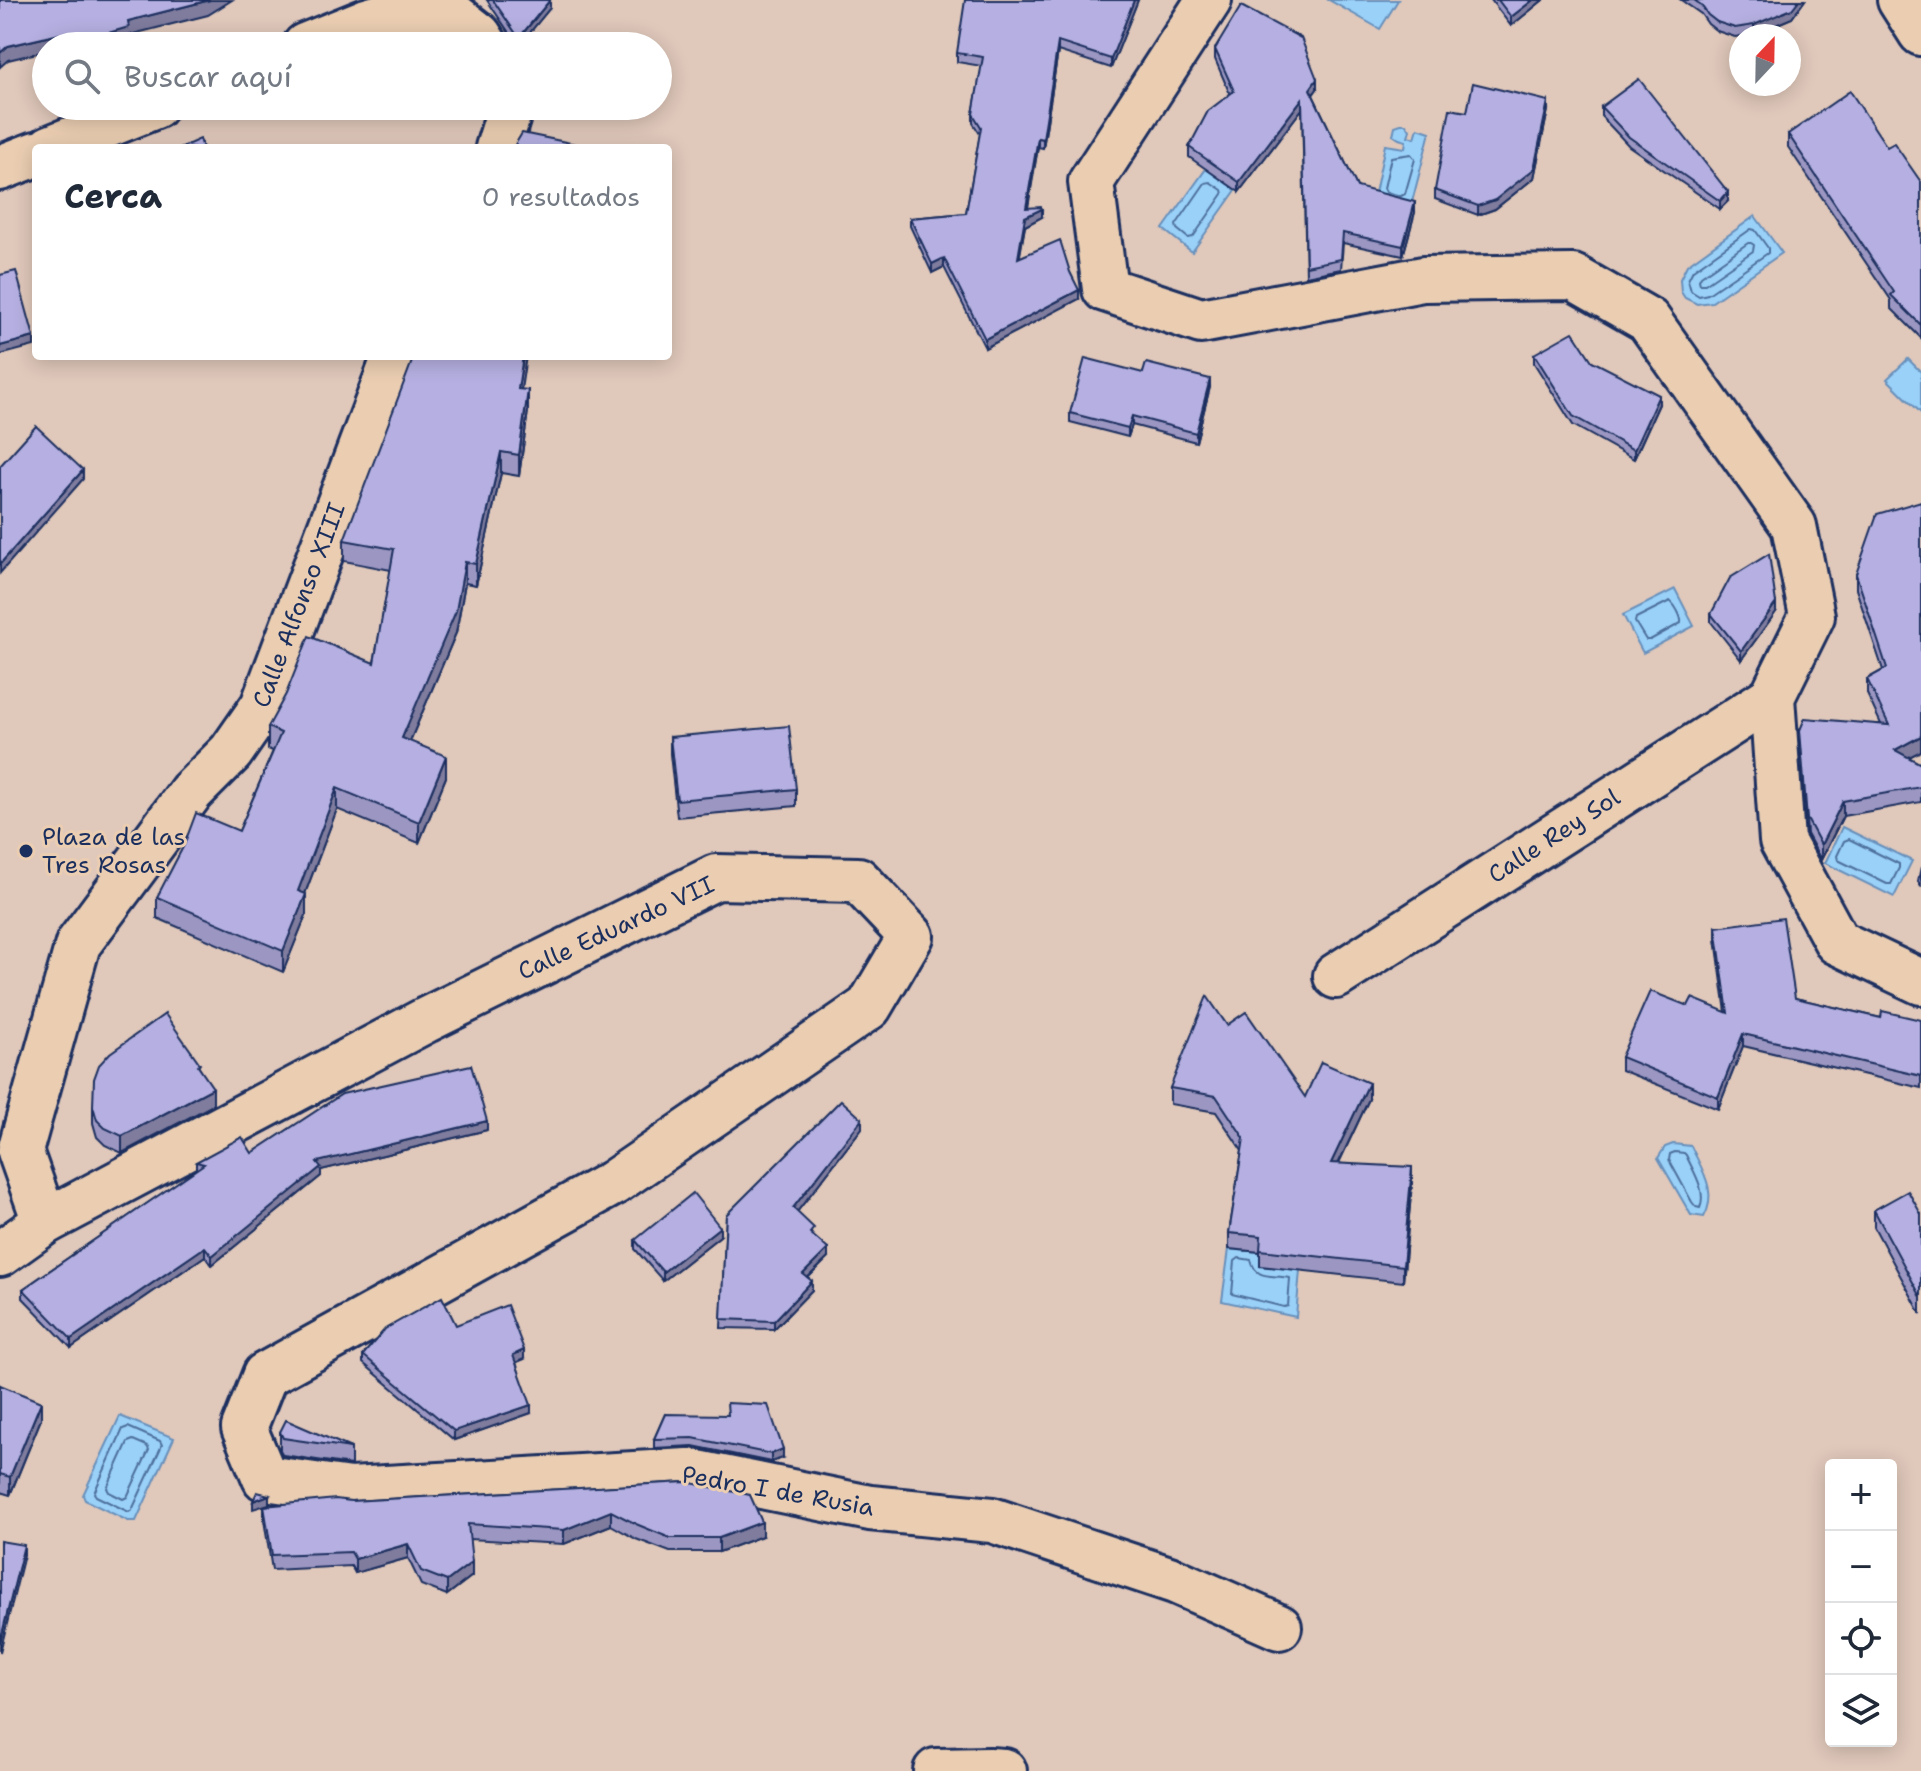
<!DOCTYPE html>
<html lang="es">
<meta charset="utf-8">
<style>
body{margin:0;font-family:"Shantell Sans",sans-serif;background:#f2f2f3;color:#1f2937}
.controls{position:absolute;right:24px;bottom:24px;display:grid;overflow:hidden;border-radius:8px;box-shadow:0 4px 20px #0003}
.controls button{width:72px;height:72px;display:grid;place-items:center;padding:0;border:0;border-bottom:2px solid #e0e1e3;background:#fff;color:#1f2937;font:40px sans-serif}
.compass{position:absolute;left:1729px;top:24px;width:72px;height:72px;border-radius:50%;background:#fff;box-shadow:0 4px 20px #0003;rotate:22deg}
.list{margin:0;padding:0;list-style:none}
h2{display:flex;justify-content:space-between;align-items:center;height:104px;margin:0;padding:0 32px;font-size:34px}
h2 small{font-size:26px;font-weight:400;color:#747a83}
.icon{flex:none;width:44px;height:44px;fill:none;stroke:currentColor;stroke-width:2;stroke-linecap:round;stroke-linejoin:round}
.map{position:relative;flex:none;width:1921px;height:1771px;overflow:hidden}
.search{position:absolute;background:#fff;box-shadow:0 4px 20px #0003;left:32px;top:32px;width:640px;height:88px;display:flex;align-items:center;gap:20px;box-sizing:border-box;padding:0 28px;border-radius:44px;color:#747a83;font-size:30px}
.panel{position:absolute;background:#fff;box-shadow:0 4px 20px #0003;left:32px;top:144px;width:640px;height:216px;border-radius:8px}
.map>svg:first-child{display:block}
.water{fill:#9ad1f9;stroke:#6790bb;stroke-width:2}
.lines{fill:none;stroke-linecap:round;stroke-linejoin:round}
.shore{stroke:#4e709c;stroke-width:2}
.minor-casing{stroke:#1b2f5e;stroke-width:50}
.highway-casing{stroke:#1b2f5e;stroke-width:50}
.minor{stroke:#ebceb2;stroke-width:44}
.highway{stroke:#ebceb2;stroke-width:44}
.wall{fill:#9c97c2;stroke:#1b2f5e;stroke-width:2}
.shaded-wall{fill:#7f7b9e;stroke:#1b2f5e;stroke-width:2}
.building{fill:#b5b0e1;stroke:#1b2f5e;stroke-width:2}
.poi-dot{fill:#1b2f5e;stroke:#ebceb2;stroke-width:3}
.labels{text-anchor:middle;stroke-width:6;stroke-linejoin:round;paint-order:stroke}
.street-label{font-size:24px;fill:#1b2f5e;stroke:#ebceb2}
.poi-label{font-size:24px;fill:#1b2f5e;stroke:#ebceb2;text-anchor:start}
</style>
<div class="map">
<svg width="1921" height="1771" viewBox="0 0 1921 1771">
<rect width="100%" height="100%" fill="#e0c8bb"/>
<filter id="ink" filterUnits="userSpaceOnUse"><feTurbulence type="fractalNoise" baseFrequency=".0125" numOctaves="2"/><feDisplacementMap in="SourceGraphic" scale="16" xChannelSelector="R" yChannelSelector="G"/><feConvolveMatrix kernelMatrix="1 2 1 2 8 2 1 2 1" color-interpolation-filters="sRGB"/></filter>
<g filter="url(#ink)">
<g class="water">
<path d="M1329 0H1398L1380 29Z"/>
<path d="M1401 124H1406L1410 130 1408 136 1415 138 1418 128 1430 132 1411 206 1374 198 1385 145 1405 148 1406 141 1399 139 1393 135 1395 126Z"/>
<path d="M1206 169 1236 190 1192 252 1163 229Z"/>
<path d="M1755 216 1782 253 1712 302 1697 304 1685 298 1681 292 1680 279 1687 265Z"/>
<path d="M1908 359 1921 372V413L1887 379Z"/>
<path d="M1675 589 1694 626 1643 653 1623 615Z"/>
<path d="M1842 827 1912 861 1894 897 1825 863Z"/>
<path d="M1673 1144 1691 1146C1702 1170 1718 1192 1704 1217L1691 1215 1658 1158 1665 1147Z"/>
<path d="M1229 1249 1261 1252 1260 1266 1300 1270 1296 1317 1222 1301Z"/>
<path d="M120 1416 174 1438 136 1521H128L85 1500 83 1495Z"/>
</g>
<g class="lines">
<g class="shore">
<path d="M1411 154 1415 159 1405 194 1401 196 1386 192 1384 188 1391 157Z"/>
<path d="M1210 182 1222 190 1223 194 1193 237 1188 238 1177 229 1176 225 1205 183Z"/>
<path d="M1751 229 1755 230 1768 248V253L1708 294 1699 296 1691 291 1688 280 1693 270Z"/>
<path d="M1748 243H1751L1754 245 1753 251 1705 284H1700L1699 280 1701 276Z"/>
<path d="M1670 601C1675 605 1682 617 1681 623L1650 640H1646L1635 622 1636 618Z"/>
<path d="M1849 839 1899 864V868L1891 884H1887L1838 860 1837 856 1844 841Z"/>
<path d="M1675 1152 1684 1153 1686 1155C1693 1171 1707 1191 1700 1208L1696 1207 1692 1202 1669 1160 1670 1154Z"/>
<path d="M1239 1258 1251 1260C1256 1281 1272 1274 1290 1278L1288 1306 1284 1307 1232 1294 1235 1261Z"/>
<path d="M128 1427 160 1441 162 1445 132 1510 129 1512 96 1496 94 1493 123 1429Z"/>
<path d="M133 1440 147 1446 149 1450 127 1497 123 1499 109 1492 107 1488 128 1442Z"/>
</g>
<defs>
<g id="minor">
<path d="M1209 0 1091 182 1105 289 1201 321 1423 279 1573 277 1648 320 1794 526 1812 616 1772 697 1782 841 1837 942 1921 982"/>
<path d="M1900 0 1921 33"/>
<path d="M305 46 367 21 412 8 452 14 479 35 486 46"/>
<path d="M50 148 155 106"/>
<path d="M498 148 511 106"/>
<path d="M0 168 36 154"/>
<path d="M1336 976 1772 697"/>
<path d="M45 1222 20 1151 78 944 191 792 231 752 263 706 395 356"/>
<path d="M0 1254 45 1222 426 1020 716 877 858 880 911 936 869 1007 613 1183 265 1375 244 1428 265 1478 350 1490 688 1471 870 1508 992 1520 1175 1581 1279 1627"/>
</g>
<path id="highway" d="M936 1771 989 1770 1004 1771"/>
</defs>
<use href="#minor" class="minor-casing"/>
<use href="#highway" class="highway-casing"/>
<use href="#minor" class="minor"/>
<use href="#highway" class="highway"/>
</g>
<g class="wall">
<path d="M487 0H550V8L518 46Z"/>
<path d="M1138 0 1111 68 1058 51 1043 148 1038 147 1028 208 1042 217 1025 226 1019 258 1079 299 985 348 944 267 932 273 910 226V218L966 213 980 134 973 123V114L982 66 957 62V53Z"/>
<path d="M1491 0H1543L1511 26Z"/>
<path d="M1681 0H1805L1792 18 1754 34 1735 37 1717 31 1708 24 1701 14Z"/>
<path d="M1215 49 1317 89 1313 95 1357 187 1415 212 1403 256 1343 243 1341 269 1306 276 1302 109 1239 192 1189 157V147L1230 94 1215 59Z"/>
<path d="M1601 107 1728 201 1720 209 1629 146 1601 116Z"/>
<path d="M1548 110 1534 178 1495 209 1478 215 1435 199V190L1467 112Z"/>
<path d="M1788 134 1887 147 1921 182V338L1891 308V300L1788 147Z"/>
<path d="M1534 354 1592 361 1659 404 1634 459 1573 425 1534 363Z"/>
<path d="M1143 373 1210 387 1196 442 1132 425 1128 437 1070 422V413Z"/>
<path d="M521 389 528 411 519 476 501 473 476 585 465 583 456 633 410 741 446 777 419 843 337 809 305 894 306 915 283 972 157 918V897L239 831 273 751 268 749V727L374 663 391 570 344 561V540Z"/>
<path d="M1921 501V751L1909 757 1921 764V802L1843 816 1821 860 1807 834 1800 730 1881 724 1867 694V679L1883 670 1856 589V574Z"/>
<path d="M1776 612 1741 660 1711 622V614Z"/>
<path d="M670 737 796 789V806L677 817 670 754Z"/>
<path d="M1716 927 1795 998 1881 1018 1921 1020V1088L1743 1046 1718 1109 1621 1070V1057L1688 1006 1726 1012 1716 939Z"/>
<path d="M1227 1025 1305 1097 1369 1099 1339 1163 1412 1183 1403 1282 1260 1266V1252L1229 1249V1233L1242 1151 1216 1112 1170 1104V1088Z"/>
<path d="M200 1069 213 1105 122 1153 105 1145 97 1137 93 1123V1106Z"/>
<path d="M862 1128 797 1212 828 1258 808 1278 812 1290 774 1329 721 1328 726 1215Z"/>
<path d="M487 1130 321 1170V1176L212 1265 205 1256 71 1348 23 1298V1289L196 1170V1162L252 1153Z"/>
<path d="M1874 1210 1921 1214V1314L1874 1227Z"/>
<path d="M720 1236 663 1281 635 1249V1240Z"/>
<path d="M456 1325 524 1359 516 1362 531 1413 454 1440 363 1363V1355Z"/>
<path d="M0 1385 41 1419 10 1495 0 1492Z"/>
<path d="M665 1414 783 1458 771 1462 693 1446 654 1448V1439Z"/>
<path d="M280 1432 351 1448V1465L283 1455 280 1450Z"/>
<path d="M686 1482 762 1536 719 1552H670L636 1539 611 1525 564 1544 469 1539 472 1576 447 1595 421 1585 408 1558 355 1573 351 1566 272 1570 264 1520V1506Z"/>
</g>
<g class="shaded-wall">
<path d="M210 0H232L208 15 129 35V41L111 46H63L128 21Z"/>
<path d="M550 0V8L519 46V38Z"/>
<path d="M1134 0H1138L1111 68V59Z"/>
<path d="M1533 0H1543L1511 26V17Z"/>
<path d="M1799 0H1805L1792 18 1754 34V25Z"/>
<path d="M60 34V46H46V51L8 60 0 67V53L8 46Z"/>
<path d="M1058 42V51L1043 148V139Z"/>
<path d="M1317 79V89L1310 98V89Z"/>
<path d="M1302 99V109L1239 192V182Z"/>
<path d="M1548 101V110L1534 178 1495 209 1478 215V206Z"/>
<path d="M1038 138V147L1026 216 1042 209V217L1025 226 1018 267V258Z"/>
<path d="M1728 192V201L1720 209V201Z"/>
<path d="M1415 202V212L1403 256V246Z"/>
<path d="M944 258V267L932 273V264Z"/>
<path d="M1079 290V299L985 348V339Z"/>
<path d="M34 337V346L0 355V346Z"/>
<path d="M523 356H526L518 410V389Z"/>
<path d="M1210 379V387L1196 442V433Z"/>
<path d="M528 390V411L519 476V455Z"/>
<path d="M1659 395V404L1634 459V450Z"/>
<path d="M1132 416V425L1128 437V428Z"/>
<path d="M501 452V473L476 585V564Z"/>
<path d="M83 470V479L0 573V564Z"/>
<path d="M465 562V583L456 633 402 760V738Z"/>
<path d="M1776 603V612L1741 660V651Z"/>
<path d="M1921 736V751L1895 764V750Z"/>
<path d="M446 756V777L419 843V822Z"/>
<path d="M337 788V809L298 912V891Z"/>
<path d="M1843 801V816L1821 860V845Z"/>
<path d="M306 894V915L283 972V951Z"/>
<path d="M1743 1034V1046L1718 1109V1097Z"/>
<path d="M1369 1083V1099L1331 1179V1163Z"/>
<path d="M213 1088V1105L122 1153V1136Z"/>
<path d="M862 1119V1128L793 1217V1208Z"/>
<path d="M487 1121V1130L321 1170V1176L212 1265V1256L317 1162Z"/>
<path d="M1412 1167V1183L1403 1282V1266Z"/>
<path d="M720 1227V1236L663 1281V1272Z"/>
<path d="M205 1247V1256L71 1348V1339Z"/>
<path d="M828 1249V1258L803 1282V1274Z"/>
<path d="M812 1281V1290L774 1329V1321Z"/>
<path d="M524 1350V1359L513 1364V1355Z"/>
<path d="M41 1402V1419L10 1495V1477Z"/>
<path d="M531 1405V1413L454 1440V1431Z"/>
<path d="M783 1449V1458L771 1462V1454Z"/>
<path d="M269 1495V1504L253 1509V1501Z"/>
<path d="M611 1511V1525L564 1544V1530Z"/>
<path d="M762 1522V1536L719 1552V1538Z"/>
<path d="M408 1544V1558L355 1573V1559Z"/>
<path d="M24 1545V1555L0 1652V1642Z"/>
<path d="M472 1562V1576L447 1595V1581Z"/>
</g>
<g class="building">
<path d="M0 0H210L128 21 129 27 63 46 60 34 8 46 0 53Z"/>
<path d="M493 0H550L519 38Z"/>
<path d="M965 0H1134L1111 59 1058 42 1043 139 1038 138 1026 208 1041 207 1042 209 1025 217 1018 258 1060 240 1070 272 1079 290 985 339 944 258 932 264 910 218 966 213 981 127 973 114 983 57 957 53Z"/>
<path d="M1498 0H1533L1511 17Z"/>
<path d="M1694 0H1799L1792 9 1754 25 1735 28 1717 22 1708 15 1701 5Z"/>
<path d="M1241 6 1301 38 1317 79 1310 89 1357 187 1415 202 1403 246 1343 233 1341 259 1306 266 1302 99 1239 182 1189 147 1208 111 1234 91 1215 49Z"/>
<path d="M1639 79 1728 192 1720 201 1629 137 1601 107Z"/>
<path d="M1473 83 1548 101 1534 169 1495 200 1478 206 1435 190 1450 109 1467 112Z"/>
<path d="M1850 91 1887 147 1894 143 1921 182V325L1891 295 1894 292 1788 134Z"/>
<path d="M522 133 595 148H513Z"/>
<path d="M200 139 203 148H180Z"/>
<path d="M16 271 34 337 0 346V275Z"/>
<path d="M1573 332 1592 361 1659 395 1634 450 1573 416 1534 354Z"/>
<path d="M414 356H523L518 389 528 390 519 455 501 452 476 564 465 562 456 611 402 738 446 756 419 822 337 788 298 891 306 894 283 951 157 897 184 845 196 813 239 831 281 733 268 727 286 694 309 636 374 663 394 549 344 540Z"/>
<path d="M1085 358 1143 373 1146 363 1210 379 1196 433 1132 416 1128 428 1070 413Z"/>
<path d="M36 426 83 470 0 564V466Z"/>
<path d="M1921 501V736L1895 750 1921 764V787L1843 801 1821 845 1807 819 1800 730 1805 718 1889 725 1867 679 1887 668 1856 574 1877 514Z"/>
<path d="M1769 554 1776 603 1741 651 1711 614 1730 578Z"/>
<path d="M789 726 796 789 677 800 670 737Z"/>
<path d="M1921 867V887L1918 881Z"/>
<path d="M1783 918 1795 998 1881 1018 1882 1011 1921 1020V1076L1743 1034 1718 1097 1621 1057 1650 991 1688 1006 1692 998 1728 1013 1716 927Z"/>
<path d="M1207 996 1227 1025 1246 1012 1305 1097 1321 1062 1369 1083 1331 1163 1412 1167 1403 1266 1260 1250 1261 1236 1229 1233 1244 1138 1216 1096 1170 1088Z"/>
<path d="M165 1014 200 1064 198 1066 213 1088 122 1136 105 1128 97 1120 93 1106 94 1079 99 1065 110 1053Z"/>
<path d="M471 1065 487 1121 317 1162 321 1167 212 1256 205 1247 71 1339 23 1289 204 1164 196 1162 242 1137 252 1153 342 1094Z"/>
<path d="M841 1100 862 1119 793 1208 814 1228 810 1233 828 1249 803 1274 812 1281 774 1321 721 1319 726 1215Z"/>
<path d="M1908 1191 1921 1214V1297L1874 1210Z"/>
<path d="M693 1193 720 1227 663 1272 635 1240Z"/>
<path d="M442 1297 456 1325 507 1305 524 1350 513 1355 531 1405 454 1431 363 1355 385 1329Z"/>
<path d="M0 1385 41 1402 10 1477 0 1474Z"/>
<path d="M727 1403 768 1405 783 1449 771 1454 693 1438 654 1439 665 1414 728 1415Z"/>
<path d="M286 1420 351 1448 283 1438 280 1432Z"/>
<path d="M686 1482 750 1495 762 1522 719 1538H670L636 1524 611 1511 564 1530 468 1524 472 1562 447 1581 421 1571 408 1544 355 1559 351 1552 272 1555 264 1506 336 1499 351 1501Z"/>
<path d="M257 1492 269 1495 253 1501Z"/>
<path d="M0 1541 24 1545 0 1642Z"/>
</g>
</g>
<circle class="poi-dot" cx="26" cy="851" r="8"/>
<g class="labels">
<g class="street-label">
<text transform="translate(299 605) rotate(-69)" y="8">Calle Alfonso XIII</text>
<text transform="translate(1554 836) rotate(-33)" y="8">Calle Rey Sol</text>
<text transform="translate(616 928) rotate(-25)" y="8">Calle Eduardo VII</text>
<text transform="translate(778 1491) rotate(10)" y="8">Pedro I de Rusia</text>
</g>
<g class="poi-label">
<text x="42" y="845">Plaza de las<tspan x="42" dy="28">Tres Rosas</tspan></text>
</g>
</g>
</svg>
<div class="controls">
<button>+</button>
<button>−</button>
<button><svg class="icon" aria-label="locate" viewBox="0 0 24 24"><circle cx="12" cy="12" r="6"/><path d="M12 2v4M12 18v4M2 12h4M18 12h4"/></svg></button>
<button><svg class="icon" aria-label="layers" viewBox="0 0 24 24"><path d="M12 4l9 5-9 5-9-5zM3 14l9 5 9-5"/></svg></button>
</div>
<svg class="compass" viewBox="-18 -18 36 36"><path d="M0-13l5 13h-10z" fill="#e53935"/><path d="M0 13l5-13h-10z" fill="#747a83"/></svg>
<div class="search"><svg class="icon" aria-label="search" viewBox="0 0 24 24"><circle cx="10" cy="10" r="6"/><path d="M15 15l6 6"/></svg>Buscar aquí</div>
<section class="panel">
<h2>Cerca<small>0 resultados</small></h2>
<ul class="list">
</ul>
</section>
</div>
